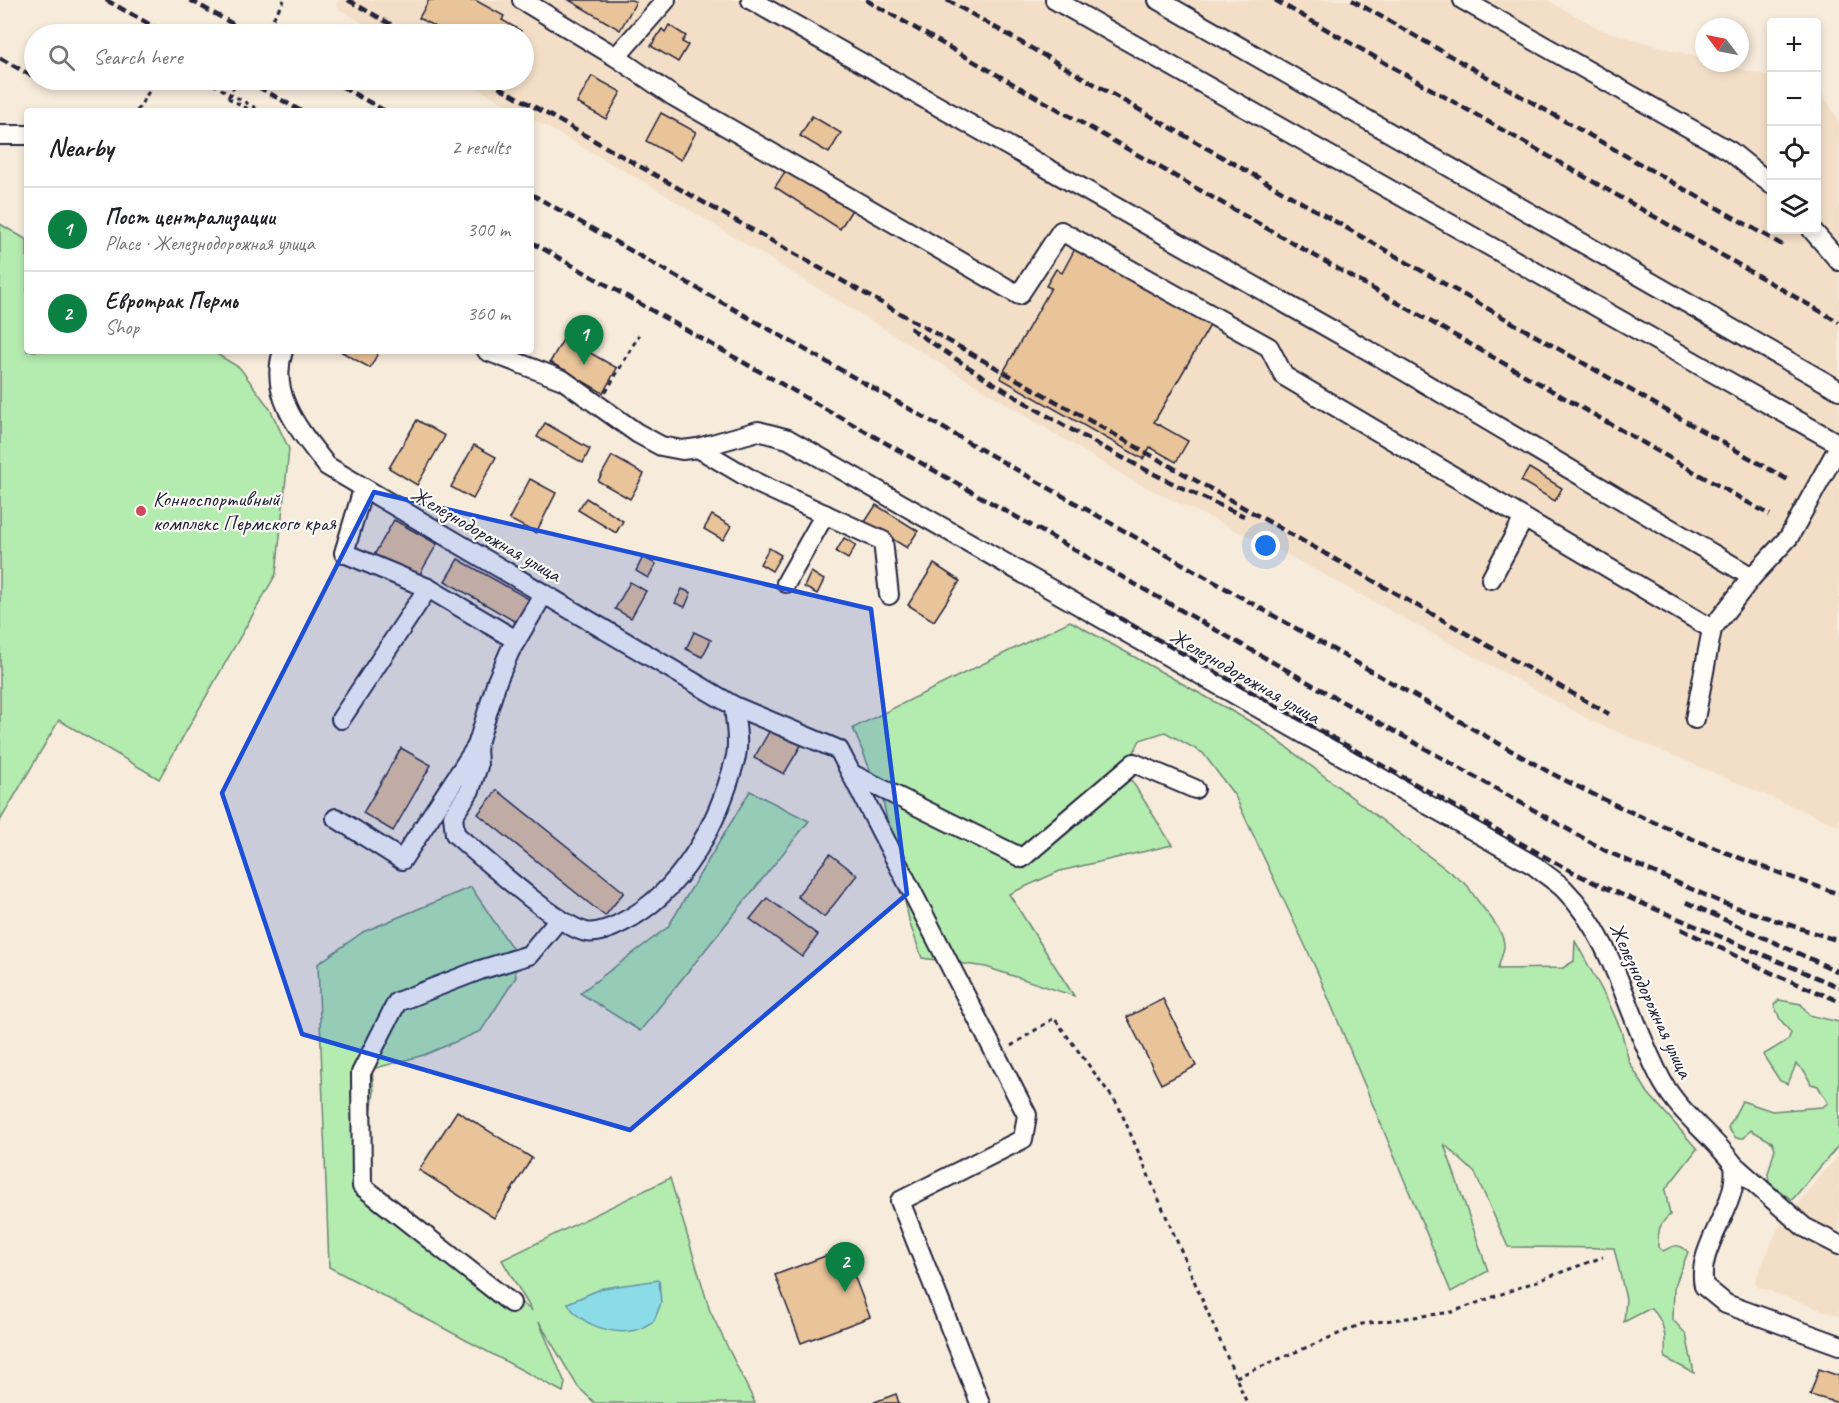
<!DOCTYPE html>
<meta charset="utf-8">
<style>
body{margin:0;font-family:Caveat,sans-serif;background:#f6f6f6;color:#202124}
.controls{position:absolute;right:18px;top:18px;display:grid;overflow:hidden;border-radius:6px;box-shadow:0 3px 9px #0003}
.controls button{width:54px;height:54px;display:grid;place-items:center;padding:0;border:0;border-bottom:2px solid #e0e0e0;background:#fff;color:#202124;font:30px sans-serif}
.compass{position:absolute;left:1695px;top:18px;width:54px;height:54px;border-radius:50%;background:#fff;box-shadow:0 3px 9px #0003;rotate:302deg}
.you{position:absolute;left:1266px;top:546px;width:21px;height:21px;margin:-15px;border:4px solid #fff;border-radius:50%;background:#1a73e8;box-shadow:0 0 0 9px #1a73e833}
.badge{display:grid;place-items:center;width:39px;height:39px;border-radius:50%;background:#0b8043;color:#fff;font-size:20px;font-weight:700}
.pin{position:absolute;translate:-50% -50px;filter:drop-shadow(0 2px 3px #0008)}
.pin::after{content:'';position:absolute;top:32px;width:21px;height:18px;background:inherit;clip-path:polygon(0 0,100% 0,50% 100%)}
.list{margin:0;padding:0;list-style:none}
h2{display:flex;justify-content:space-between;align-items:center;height:78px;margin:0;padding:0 24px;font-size:26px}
h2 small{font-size:20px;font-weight:400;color:#757577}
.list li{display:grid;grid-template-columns:39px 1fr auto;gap:18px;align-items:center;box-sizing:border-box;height:84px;padding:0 24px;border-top:2px solid #e0e0e0}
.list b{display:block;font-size:22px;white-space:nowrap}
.list p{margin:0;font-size:20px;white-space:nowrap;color:#757577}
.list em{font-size:20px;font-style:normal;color:#757577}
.icon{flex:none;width:33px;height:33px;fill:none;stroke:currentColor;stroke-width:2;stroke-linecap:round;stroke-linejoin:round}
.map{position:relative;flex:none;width:1839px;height:1403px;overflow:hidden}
.search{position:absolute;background:#fff;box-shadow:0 3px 9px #0003;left:24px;top:24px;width:510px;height:66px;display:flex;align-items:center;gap:15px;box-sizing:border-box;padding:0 21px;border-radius:33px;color:#757577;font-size:22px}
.panel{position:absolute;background:#fff;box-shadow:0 3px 9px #0003;left:24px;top:108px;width:510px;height:246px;border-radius:6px}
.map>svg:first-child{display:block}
.built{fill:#f3dfc7}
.green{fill:#b4ebaf;stroke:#6b8675;stroke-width:1.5}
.water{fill:#8cdce8;stroke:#6292a3;stroke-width:1.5}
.building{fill:#e9c399;stroke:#22223b;stroke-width:1.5}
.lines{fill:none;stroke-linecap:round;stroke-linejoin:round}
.minor-casing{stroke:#22223b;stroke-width:22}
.path{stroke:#22223b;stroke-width:3;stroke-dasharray:4.5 4.5;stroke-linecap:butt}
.minor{stroke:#fdfcf7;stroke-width:18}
.rail{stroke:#22223b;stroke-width:4.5;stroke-dasharray:9 4.5;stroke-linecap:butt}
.path-bridge{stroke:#22223b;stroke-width:3;stroke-dasharray:4.5 4.5;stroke-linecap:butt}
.marked{fill:#1d4ed8;fill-opacity:0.2;stroke:#1d4ed8;stroke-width:4.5;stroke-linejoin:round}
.poi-dot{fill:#d1495b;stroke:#fdfcf7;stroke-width:2}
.labels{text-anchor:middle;stroke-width:4.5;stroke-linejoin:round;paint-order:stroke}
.poi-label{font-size:21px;fill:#22223b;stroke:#fdfcf7;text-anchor:start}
.street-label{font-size:21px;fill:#22223b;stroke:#fdfcf7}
</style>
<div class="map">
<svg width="1839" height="1403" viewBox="0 0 1839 1403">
<rect width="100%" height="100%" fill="#f7ebdb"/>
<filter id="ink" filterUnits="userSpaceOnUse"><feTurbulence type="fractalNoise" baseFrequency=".0167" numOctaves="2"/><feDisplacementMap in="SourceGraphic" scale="12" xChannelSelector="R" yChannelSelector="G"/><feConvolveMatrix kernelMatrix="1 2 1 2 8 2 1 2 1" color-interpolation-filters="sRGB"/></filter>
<g filter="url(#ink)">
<g class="built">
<path d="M339 0H1547L1602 30 1704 59V63H1720L1771 77 1772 230H1816L1817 92 1820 93 1829 103 1839 123V826L1594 722 1295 559 1129 479 649 185 531 118V111H518L462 80H524V34H383L340 10 337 4Z"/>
<path d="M1839 1154V1316L1758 1287 1755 1281 1778 1228Z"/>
</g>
<g class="green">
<path d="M0 224 27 240V351H212L240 368 270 409 289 449 276 574 159 779 59 720 0 821Z"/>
<path d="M1070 621 1260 727 1468 886C1476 903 1505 928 1504 946 1504 953 1499 962 1498 969L1563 968 1574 961 1575 941 1609 1003 1621 1030 1629 1062 1648 1093 1697 1149 1665 1190 1670 1215C1658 1224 1658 1233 1658 1247L1663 1251C1674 1245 1679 1243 1688 1252L1674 1288 1673 1320 1686 1334 1694 1373 1665 1358C1666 1337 1666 1323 1651 1308L1624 1322 1626 1299 1614 1248 1508 1247 1475 1173 1444 1144 1488 1271 1451 1292 1317 971 1235 796 1203 753 1165 732 1140 740 1125 770 1172 845 1060 871 1009 894 1074 996 986 967 922 958 910 924 883 801 853 728Z"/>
<path d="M750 791 809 821 640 1031 580 993 668 927Z"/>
<path d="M471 887 512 948 516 977 481 1031 424 1055 372 1069 374 1092 369 1129 371 1183 532 1311 502 1260 670 1178 710 1311 755 1403H595L578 1387 539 1322 565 1383 563 1392 329 1267 318 964 363 932Z"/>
<path d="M1779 1000 1801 1004 1809 1015 1839 1022V1145L1792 1200 1769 1183 1768 1174 1775 1148 1772 1142 1751 1130 1744 1138H1736L1728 1128 1742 1101 1772 1111 1822 1107 1828 1103 1818 1086 1811 1084 1805 1072 1796 1064 1788 1084 1780 1081 1763 1055 1788 1040 1791 1033 1780 1019 1774 1005Z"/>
</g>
<path class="water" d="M659 1280 661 1303 654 1321C648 1324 642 1329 636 1330 613 1336 578 1324 568 1303L603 1288Z"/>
<g class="building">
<path d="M429 0H475L504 16 502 20 521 31 519 34H448L419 18Z"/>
<path d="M569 0H632L636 2 620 30Z"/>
<path d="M669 25 686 36 682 42 688 45 678 62 651 46 662 29 665 32Z"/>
<path d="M592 76 621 92 606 119 577 103Z"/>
<path d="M661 113 696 132 681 160 646 141Z"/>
<path d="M812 116 841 133 829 153 800 136Z"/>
<path d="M790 164 855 205 840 229 775 187Z"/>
<path d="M1077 245 1212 322 1154 422 1188 441 1176 462 1150 447 1143 459 1000 378 1051 288 1046 286 1056 269 1062 273Z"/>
<path d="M564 338 617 368 603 393 550 362Z"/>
<path d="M340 351H379L370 368Z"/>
<path d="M417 420 445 436 417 485 389 468Z"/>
<path d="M545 423 590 449 583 463 537 437Z"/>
<path d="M474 445 496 457 473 499 451 487Z"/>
<path d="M612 456 644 474 630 499 598 481Z"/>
<path d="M1529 468 1562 488 1555 501 1521 481Z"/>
<path d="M530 479 556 493 536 533 509 519Z"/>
<path d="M586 498 623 521 616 533 578 510Z"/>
<path d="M876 505 918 531 907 548 865 522Z"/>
<path d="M712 515 731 526 723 540 704 529Z"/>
<path d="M394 520 437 544 416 581 373 557Z"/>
<path d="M844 538 856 545 848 559 836 552Z"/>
<path d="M769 548 781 555 772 571 760 564Z"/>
<path d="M643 557 656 564 648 578 636 571Z"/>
<path d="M458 559 534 602 521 625 445 581Z"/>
<path d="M934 564 960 581 934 621 908 605Z"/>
<path d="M811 572 824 580 817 594 804 587Z"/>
<path d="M630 582 646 591 631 618 615 609Z"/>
<path d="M682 589 691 593 685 607 675 603Z"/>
<path d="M694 632 711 640 702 657 686 649Z"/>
<path d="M773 725 803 742 784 774 754 758Z"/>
<path d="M401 748 431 765 393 831 363 813Z"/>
<path d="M497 790 624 892 605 916 478 814Z"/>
<path d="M830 854 857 875 824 917 797 896Z"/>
<path d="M767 898 818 935 802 957 750 919Z"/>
<path d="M1163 999 1196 1066 1161 1084 1127 1017Z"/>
<path d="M457 1111 532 1158 494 1218 419 1170Z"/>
<path d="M844 1249 870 1317 801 1343 775 1275Z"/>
<path d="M1819 1369 1839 1376V1403L1810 1395Z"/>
<path d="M896 1394 899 1403H872Z"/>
</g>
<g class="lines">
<defs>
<g id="minor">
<path d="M522 0 616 57 673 96 1019 295 1061 231 1269 347 1284 376 1524 518 1491 579"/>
<path d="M751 0 1399 368 1752 577 1712 629 1695 719"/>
<path d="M1055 0 1839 444"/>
<path d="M1158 0 1839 390"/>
<path d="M1463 0 1730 151 1772 185"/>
<path d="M616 57 666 0"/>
<path d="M0 135H27"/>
<path d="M1812 230 1839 261"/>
<path d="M283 351C268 396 301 432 327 466L734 706 839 750 1027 1115 1023 1139 900 1201 980 1403"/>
<path d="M487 351 563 380 637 433 661 446 682 450 698 448 758 431 788 439 1535 866C1544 874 1556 881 1564 889 1615 940 1628 1019 1662 1081 1680 1114 1712 1135 1734 1165 1740 1206 1695 1247 1704 1286L1726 1304 1839 1345"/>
<path d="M698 448 759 484 883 541 889 595"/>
<path d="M363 489 344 553 428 588 516 640"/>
<path d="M1524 518 1712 629"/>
<path d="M1752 577 1789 537 1839 446"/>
<path d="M786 583 825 514"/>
<path d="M543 595 510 651 497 681 477 746 478 766 470 790 453 816 455 834C482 857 556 925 586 932 596 934 612 928 621 923 682 893 718 824 735 760 740 744 735 722 734 706"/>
<path d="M341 719 428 588"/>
<path d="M852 774 1022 858 1134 763 1195 789"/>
<path d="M336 818 402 860 477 746"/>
<path d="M1734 1165 1804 1227 1839 1245"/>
<path d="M511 1303 362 1186 361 1073 397 1002 480 970 529 955 559 919"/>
</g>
</defs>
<use href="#minor" class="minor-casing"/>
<g class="path">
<path d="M264 34 284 0"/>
<path d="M205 80 261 111"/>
<path d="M228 98 252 111"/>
<path d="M137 111 156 80"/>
<path d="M606 392 639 335"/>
<path d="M1011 1046 1054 1018 1118 1105 1247 1403"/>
<path d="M1236 1377 1362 1324 1452 1312 1603 1257"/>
</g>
<use href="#minor" class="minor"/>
<g class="rail">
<path d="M106 0 167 34"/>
<path d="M190 0 251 34"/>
<path d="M348 0 408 34"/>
<path d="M866 0 1770 515"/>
<path d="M947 0 1790 481"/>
<path d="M1275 0 1839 322"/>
<path d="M1352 0 1786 247"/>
<path d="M0 58 34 77"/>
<path d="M246 80 301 111"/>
<path d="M330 80 385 111"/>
<path d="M487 80 1609 714"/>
<path d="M531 194 1549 772C1643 821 1739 860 1839 894"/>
<path d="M531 242 1606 851 1723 903 1839 941"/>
<path d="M910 328C1016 401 1126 465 1244 516"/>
<path d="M1107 611 1565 868 1599 885 1839 987"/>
<path d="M1686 902 1839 972"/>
<path d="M1681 929 1776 975 1839 1001"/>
</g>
<path class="path-bridge" d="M228 98 238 80"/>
</g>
</g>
<path class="marked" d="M374 492 871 609 907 894 630 1130 302 1034 222 793Z"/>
<circle class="poi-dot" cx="141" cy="511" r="6"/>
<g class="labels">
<g class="poi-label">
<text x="153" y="506">Конноспортивный<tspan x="153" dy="24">комплекс Пермского края</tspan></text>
</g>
<g class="street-label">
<text transform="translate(486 534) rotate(30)" y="7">Железнодорожная улица</text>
<text transform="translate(1245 676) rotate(30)" y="7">Железнодорожная улица</text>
<text transform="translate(1651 1000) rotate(65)" y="7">Железнодорожная улица</text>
</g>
</g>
</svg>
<div class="controls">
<button>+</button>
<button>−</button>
<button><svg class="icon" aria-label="locate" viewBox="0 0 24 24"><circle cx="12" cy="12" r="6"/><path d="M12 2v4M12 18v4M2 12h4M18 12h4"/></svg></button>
<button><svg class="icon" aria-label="layers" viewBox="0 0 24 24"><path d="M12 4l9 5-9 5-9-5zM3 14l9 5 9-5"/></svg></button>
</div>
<svg class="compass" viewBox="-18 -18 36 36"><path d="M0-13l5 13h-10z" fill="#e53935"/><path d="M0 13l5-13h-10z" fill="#757577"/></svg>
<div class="you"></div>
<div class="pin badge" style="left:584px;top:365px">1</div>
<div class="pin badge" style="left:845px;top:1292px">2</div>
<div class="search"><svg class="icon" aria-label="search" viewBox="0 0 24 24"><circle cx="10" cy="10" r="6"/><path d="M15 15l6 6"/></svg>Search here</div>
<section class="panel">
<h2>Nearby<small>2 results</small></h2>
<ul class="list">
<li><span class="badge">1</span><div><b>Пост централизации</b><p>Place · Железнодорожная улица</p></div><em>300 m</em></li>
<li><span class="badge">2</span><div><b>Евротрак Пермь</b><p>Shop</p></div><em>360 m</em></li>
</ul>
</section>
</div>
